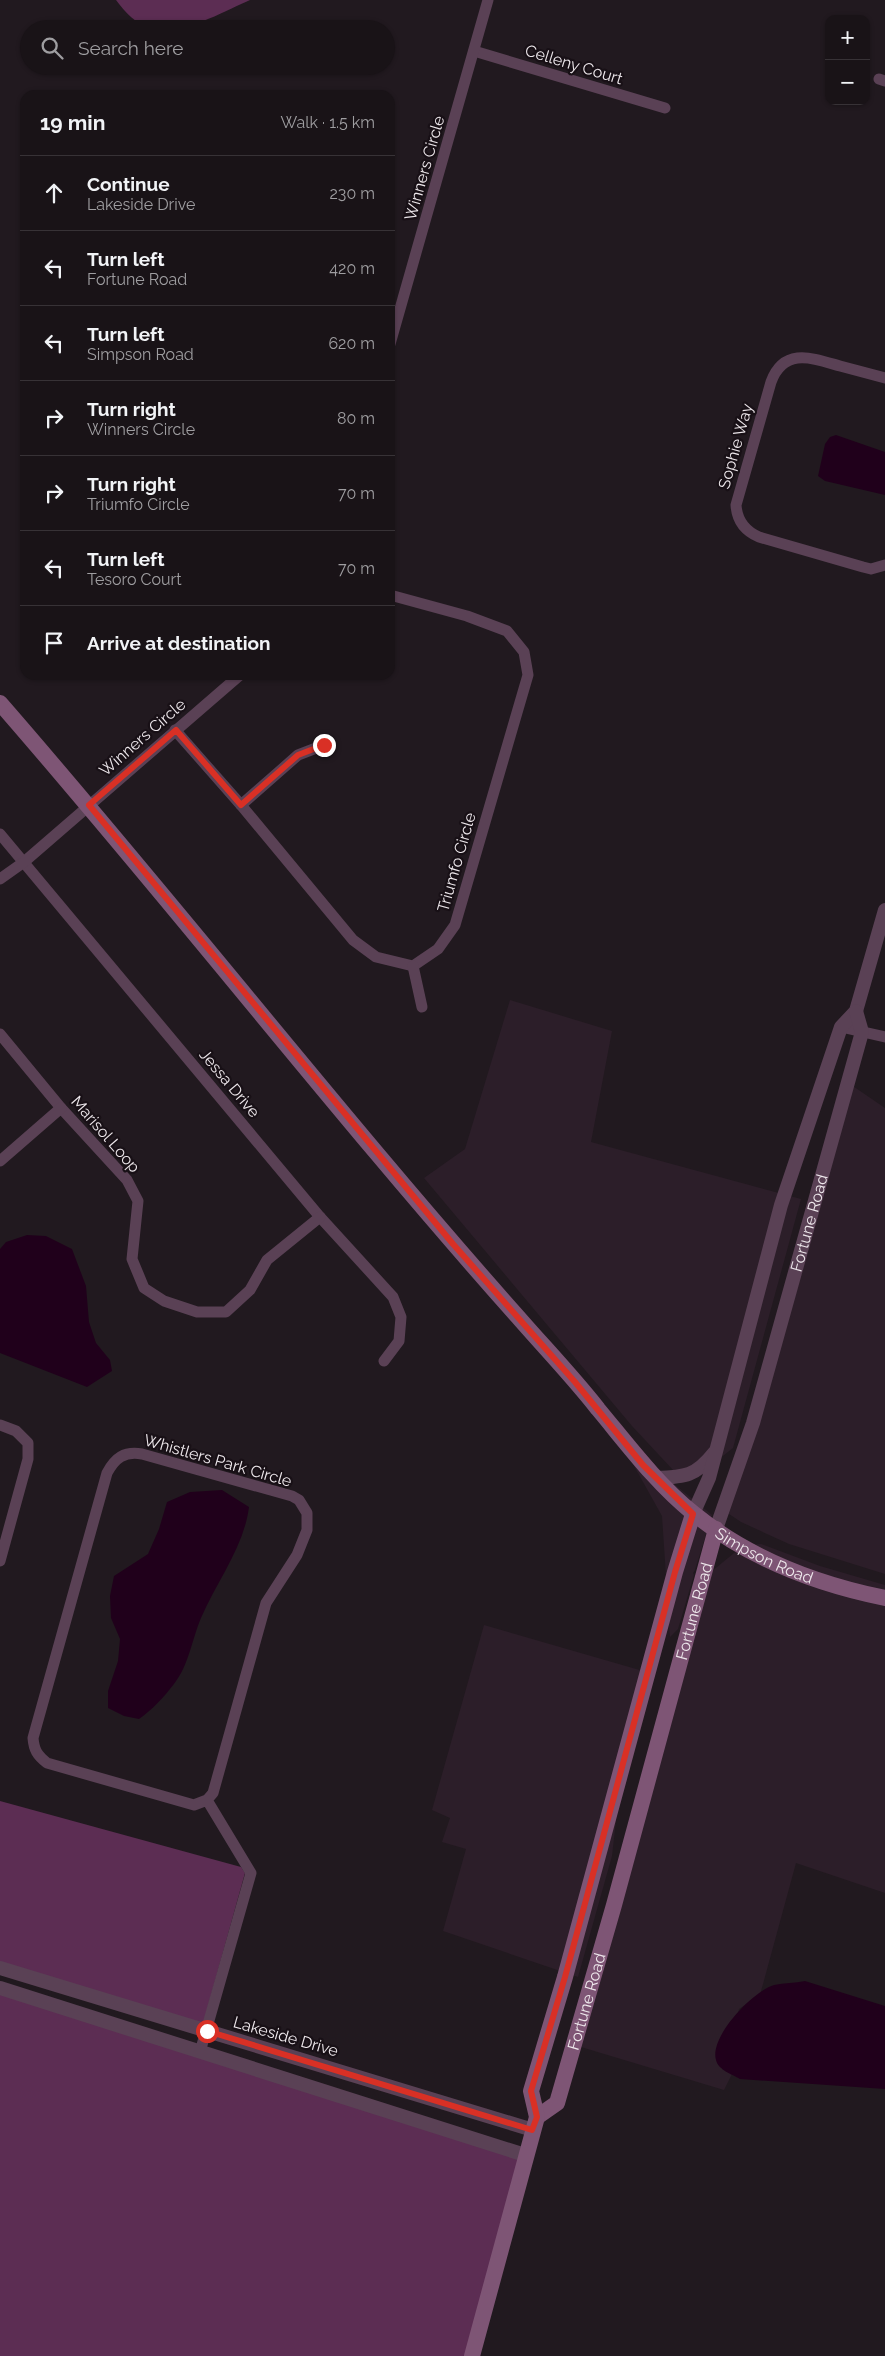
<!DOCTYPE html>
<meta charset="utf-8">
<style>
body{margin:0;font-family:Raleway,sans-serif;background:#221c20;color:#f1f3f6}
.controls{position:absolute;right:15px;top:15px;display:grid;overflow:hidden;border-radius:10px;box-shadow:0 1px 4px #0004}
.controls button{width:45px;height:45px;display:grid;place-items:center;padding:0;border:0;border-bottom:1px solid #373236;background:#191317;color:#f1f3f6;font:25px sans-serif}
.stop{position:absolute;width:15px;height:15px;margin:-11px;border:4px solid #d93025;border-radius:50%;background:#fff}
.stop.end{background:#d93025;border-color:#fff;box-shadow:0 1px 5px #0008}
.list{margin:0;padding:0;list-style:none}
h2{display:flex;justify-content:space-between;align-items:center;height:65px;margin:0;padding:0 20px;font-size:21px}
h2 small{font-size:16px;font-weight:400;color:#9f9ea1}
.list li{display:grid;grid-template-columns:32px 1fr auto;gap:15px;align-items:center;box-sizing:border-box;height:75px;padding:0 20px;border-top:1px solid #373236}
.list b{display:block;font-size:19px;white-space:nowrap}
.list p{margin:0;font-size:16px;white-space:nowrap;color:#9f9ea1}
.list em{font-size:16px;font-style:normal;color:#9f9ea1}
.icon{flex:none;width:28px;height:28px;fill:none;stroke:currentColor;stroke-width:2;stroke-linecap:round;stroke-linejoin:round}
.map{position:relative;flex:none;width:885px;height:2356px;overflow:hidden}
.search{position:absolute;background:#191317;box-shadow:0 1px 4px #0004;left:20px;top:20px;width:375px;height:55px;display:flex;align-items:center;gap:12px;box-sizing:border-box;padding:0 18px;border-radius:28px;color:#9f9ea1;font-size:19px}
.panel{position:absolute;background:#191317;box-shadow:0 1px 4px #0004;left:20px;top:90px;width:375px;height:590px;border-radius:15px}
.map>svg:first-child{display:block}
.built{fill:#2c1e29}
.green{fill:#5c2d53}
.water{fill:#20001b}
.lines{fill:none;stroke-linecap:round;stroke-linejoin:round}
.minor{stroke:#5a4155;stroke-width:11}
.tertiary{stroke:#5a4155;stroke-width:14}
.secondary{stroke:#7e5575;stroke-width:16}
.route{stroke:#d93025;stroke-width:6}
.labels{text-anchor:middle;stroke-width:4.5;stroke-linejoin:round;paint-order:stroke}
.street-label{font-size:16px;fill:#eee8ec;stroke:#181016}
</style>
<div class="map">
<svg width="885" height="2356" viewBox="0 0 885 2356">
<rect width="100%" height="100%" fill="#21191f"/>
<g class="built">
<path d="M510 1000 612 1031 591 1142 801 1199 733 1448 714 1463 684 1472 673 1470 632 1426 424 1178 465 1149Z"/>
<path d="M847 1082 885 1108V1574L789 1544 741 1522 726 1512Z"/>
<path d="M599 1403 668 1479 712 1515 695 1570 693 1573 694 1575 678 1629 670 1637 662 1516Z"/>
<path d="M761 1544 820 1566 885 1585V1893L796 1863 760 1995 739 2009 722 2069 732 2074 724 2090 571 2044 706 1576 739 1549 748 1545Z"/>
<path d="M484 1625 650 1673 621 1777 612 1856 578 1977 443 1931 466 1849 442 1842 450 1818 432 1810Z"/>
</g>
<g class="green">
<path d="M116 0H250C225 11 179 37 151 29 136 24 125 12 116 0Z"/>
<path d="M0 1801 241 1867 245 1873 203 2024 0 1962Z"/>
<path d="M0 1994 524 2160 468 2356H0Z"/>
</g>
<g class="water">
<path d="M836 435 885 452V495L825 481 818 476 825 444 830 437Z"/>
<path d="M27 1235 46 1236 72 1249 86 1286 89 1322 96 1343 110 1360 112 1371 87 1387 0 1353V1249L6 1242Z"/>
<path d="M222 1490 249 1507C244 1547 217 1581 201 1618 192 1639 189 1665 174 1684 164 1697 152 1710 139 1719L124 1716 108 1708V1691L118 1661 120 1639 111 1618 110 1596 114 1576 148 1554 159 1529 167 1502 190 1492Z"/>
<path d="M805 1981 885 2006V2089L740 2079C732 2074 718 2070 716 2060 709 2037 753 1991 774 1985 784 1983 795 1983 805 1981Z"/>
</g>
<g class="lines">
<g class="minor">
<path d="M474 51 665 108"/>
<path d="M879 79 885 81"/>
<path d="M390 344 488 0"/>
<path d="M885 378C870 374 855 370 840 366 812 358 784 347 771 382L736 505C737 521 745 531 759 537L863 567 871 569 885 565"/>
<path d="M175 730 241 805 353 940 376 957 413 966 438 949 455 925 528 675 524 652 507 631 467 616 390 595"/>
<path d="M241 805 298 755 324 745"/>
<path d="M0 834 320 1217 393 1297 401 1317 399 1341 384 1361"/>
<path d="M0 879 24 862 240 675"/>
<path d="M413 966 422 1007"/>
<path d="M841 1027 885 1037"/>
<path d="M0 1034 61 1108 127 1180 138 1201 132 1259 144 1288 164 1301 197 1312H226L250 1290 267 1260 320 1217"/>
<path d="M0 1161 61 1108"/>
<path d="M0 1425 16 1431 28 1443V1459L0 1561"/>
<path d="M200 2052 251 1873 207 1800 213 1793 266 1603 297 1555 307 1530V1513L299 1500 292 1496 142 1454C124 1451 115 1458 107 1473L33 1738C34 1750 37 1755 47 1763L194 1805 207 1800"/>
</g>
<g class="tertiary">
<path d="M657 1478C685 1477 696 1476 714 1453"/>
<path d="M693 1514 709 1478 781 1205 841 1027 856 1011 885 910"/>
<path id="s1" d="M716 1529 753 1423 862 1032 856 1011"/>
<path d="M0 1968 533 2130"/>
<path d="M0 1988 525 2155"/>
</g>
<g class="secondary">
<path id="s2" d="M0 703C176 905 340 1117 518 1317 545 1348 573 1377 598 1409 628 1445 656 1483 693 1513 748 1558 816 1584 885 1598"/>
<path id="s3" d="M537 2117 557 2103 614 1905 716 1529"/>
<path d="M472 2356 537 2117 531 2091 565 1977 675 1572 693 1514"/>
</g>
</g>
<g class="lines">
<path class="route" d="M207 2031 532 2130 537 2117 531 2091 565 1977 675 1572 693 1514 643 1465 575 1382 453 1244 89 805 176 730 241 805 298 755 324 745"/>
</g>
<g class="labels">
<g class="street-label">
<text transform="translate(574 64) rotate(17)" y="6">Celleny Court</text>
<text transform="translate(424 168) rotate(-74)" y="6">Winners Circle</text>
<text transform="translate(735 446) rotate(-74)" y="6">Sophie Way</text>
<text transform="translate(142 737) rotate(-41)" y="6">Winners Circle</text>
<text transform="translate(456 862) rotate(-74)" y="6">Triumfo Circle</text>
<text transform="translate(230 1083) rotate(50)" y="6">Jessa Drive</text>
<text transform="translate(106 1134) rotate(49)" y="6">Marisol Loop</text>
<text dy="6" stroke="none"><textPath href="#s1" startOffset="320">Fortune Road</textPath></text>
<text transform="translate(218 1460) rotate(16)" y="6">Whistlers Park Circle</text>
<text dy="6" stroke="none"><textPath href="#s2" startOffset="1150">Simpson Road</textPath></text>
<text dy="6" stroke="none"><textPath href="#s3" startOffset="535">Fortune Road</textPath></text>
<text dy="6" stroke="none"><textPath href="#s3" startOffset="130">Fortune Road</textPath></text>
<text transform="translate(286 2036) rotate(16)" y="6">Lakeside Drive</text>
</g>
</g>
</svg>
<div class="controls">
<button>+</button>
<button>−</button>
</div>
<div class="stop" style="left:207px;top:2031px"></div>
<div class="stop end" style="left:324px;top:745px"></div>
<div class="search"><svg class="icon" aria-label="search" viewBox="0 0 24 24"><circle cx="10" cy="10" r="6"/><path d="M15 15l6 6"/></svg>Search here</div>
<section class="panel">
<h2>19 min<small>Walk · 1.5 km</small></h2>
<ul class="list">
<li><svg class="icon" aria-label="ahead" viewBox="0 0 24 24"><path d="M12 20V5M6 11l6-6 6 6"/></svg><div><b>Continue</b><p>Lakeside Drive</p></div><em>230 m</em></li>
<li><svg class="icon" aria-label="left" viewBox="0 0 24 24"><path d="M17 20v-9H6M10 6l-5 5 5 5"/></svg><div><b>Turn left</b><p>Fortune Road</p></div><em>420 m</em></li>
<li><svg class="icon" aria-label="left" viewBox="0 0 24 24"><path d="M17 20v-9H6M10 6l-5 5 5 5"/></svg><div><b>Turn left</b><p>Simpson Road</p></div><em>620 m</em></li>
<li><svg class="icon" aria-label="right" viewBox="0 0 24 24"><path d="M7 20v-9h11M14 6l5 5-5 5"/></svg><div><b>Turn right</b><p>Winners Circle</p></div><em>80 m</em></li>
<li><svg class="icon" aria-label="right" viewBox="0 0 24 24"><path d="M7 20v-9h11M14 6l5 5-5 5"/></svg><div><b>Turn right</b><p>Triumfo Circle</p></div><em>70 m</em></li>
<li><svg class="icon" aria-label="left" viewBox="0 0 24 24"><path d="M17 20v-9H6M10 6l-5 5 5 5"/></svg><div><b>Turn left</b><p>Tesoro Court</p></div><em>70 m</em></li>
<li><svg class="icon" aria-label="arrive" viewBox="0 0 24 24"><path d="M6 21V4h12l-3 4 3 4H6"/></svg><div><b>Arrive at destination</b></div></li>
</ul>
</section>
</div>
